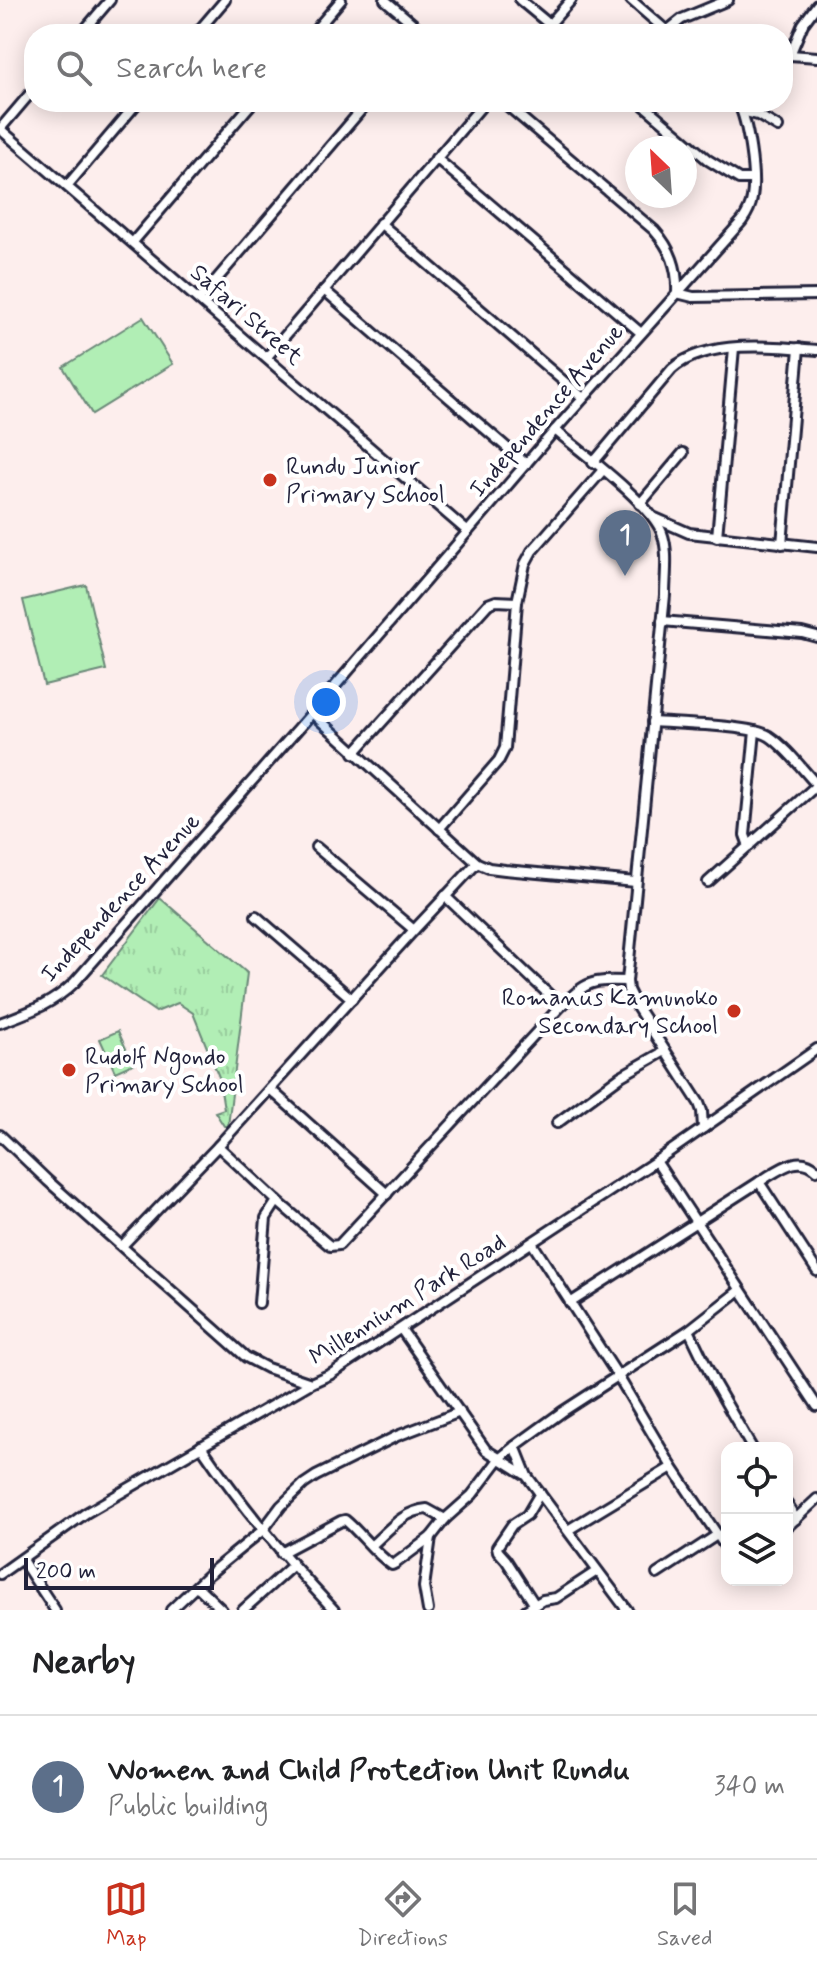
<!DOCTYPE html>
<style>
body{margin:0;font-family:Mynerve,sans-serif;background:#f2f2f2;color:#202124}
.controls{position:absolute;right:24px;bottom:24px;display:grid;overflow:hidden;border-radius:16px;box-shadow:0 4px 20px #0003}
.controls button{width:72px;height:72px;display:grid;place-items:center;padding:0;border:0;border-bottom:2px solid #e0e0e0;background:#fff;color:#202124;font:40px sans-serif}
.compass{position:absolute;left:625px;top:136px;width:72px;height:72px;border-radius:50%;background:#fff;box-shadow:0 4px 20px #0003;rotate:335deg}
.scale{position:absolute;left:24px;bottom:20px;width:190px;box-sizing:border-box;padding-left:8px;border:4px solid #22223b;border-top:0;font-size:22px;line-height:28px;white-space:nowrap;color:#22223b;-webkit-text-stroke:6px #fff;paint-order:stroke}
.you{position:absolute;left:326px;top:702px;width:28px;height:28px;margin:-20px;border:6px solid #fff;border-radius:50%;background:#1a73e8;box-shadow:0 0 0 12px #1a73e833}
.badge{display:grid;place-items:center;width:52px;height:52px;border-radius:50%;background:#c8321e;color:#fff;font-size:26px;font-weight:700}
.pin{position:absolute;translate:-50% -66px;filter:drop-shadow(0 2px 4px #0008)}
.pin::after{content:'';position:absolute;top:42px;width:28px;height:24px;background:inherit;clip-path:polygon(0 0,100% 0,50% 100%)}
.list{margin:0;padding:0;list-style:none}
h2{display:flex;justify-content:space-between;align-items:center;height:104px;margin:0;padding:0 32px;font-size:34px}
h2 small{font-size:26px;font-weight:400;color:#757577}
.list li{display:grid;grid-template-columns:52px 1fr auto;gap:24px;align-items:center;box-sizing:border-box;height:144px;padding:0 32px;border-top:2px solid #e0e0e0}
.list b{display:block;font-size:30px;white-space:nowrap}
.list p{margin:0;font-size:26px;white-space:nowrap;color:#757577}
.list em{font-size:26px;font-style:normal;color:#757577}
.icon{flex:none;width:44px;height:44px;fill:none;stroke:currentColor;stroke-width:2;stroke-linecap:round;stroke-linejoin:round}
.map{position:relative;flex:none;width:817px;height:1610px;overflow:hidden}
.search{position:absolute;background:#fff;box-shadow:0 4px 20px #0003;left:24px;right:24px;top:24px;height:88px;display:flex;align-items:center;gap:20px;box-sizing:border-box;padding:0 28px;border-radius:32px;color:#757577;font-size:30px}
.sheet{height:248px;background:#fff}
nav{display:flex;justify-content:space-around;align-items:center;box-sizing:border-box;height:112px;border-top:2px solid #e0e0e0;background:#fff;font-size:22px;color:#757577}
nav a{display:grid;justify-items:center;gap:4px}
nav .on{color:#c8321e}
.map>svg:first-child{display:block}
.grass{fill:url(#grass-tufts);stroke:#6a8878;stroke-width:2}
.pitch{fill:#b1eeb5;stroke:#6a8878;stroke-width:2}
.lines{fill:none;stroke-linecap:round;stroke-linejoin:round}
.minor-casing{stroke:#22223b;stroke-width:14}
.minor{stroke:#fff;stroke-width:8}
.poi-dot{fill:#c8321e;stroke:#fff;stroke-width:3}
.labels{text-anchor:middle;stroke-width:8;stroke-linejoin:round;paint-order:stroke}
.street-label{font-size:24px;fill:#22223b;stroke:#fff}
.poi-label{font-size:24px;fill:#22223b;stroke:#fff;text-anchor:start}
</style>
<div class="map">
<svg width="817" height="1610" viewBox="0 0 817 1610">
<defs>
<pattern id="grass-tufts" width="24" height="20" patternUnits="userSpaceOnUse" patternTransform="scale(2)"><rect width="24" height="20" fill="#b1eeb5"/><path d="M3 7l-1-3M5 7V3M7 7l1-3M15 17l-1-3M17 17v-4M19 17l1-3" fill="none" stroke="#98cc9d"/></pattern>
</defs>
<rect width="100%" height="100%" fill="#fdeeed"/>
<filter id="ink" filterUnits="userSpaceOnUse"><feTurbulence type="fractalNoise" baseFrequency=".0125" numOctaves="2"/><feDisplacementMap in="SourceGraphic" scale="16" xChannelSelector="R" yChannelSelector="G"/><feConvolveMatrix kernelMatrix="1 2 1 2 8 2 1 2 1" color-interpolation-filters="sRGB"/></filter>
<g filter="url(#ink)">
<path class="grass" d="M160 898 247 973 228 1126H224L215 1112 224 1109 219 1077 193 1013 178 1003 156 1012 102 975Z"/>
<g class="pitch">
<path d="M143 317 173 364 92 414 63 367Z"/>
<path d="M86 585 106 670 44 685 23 600Z"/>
<path d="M118 1031 133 1064 115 1072 100 1039Z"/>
</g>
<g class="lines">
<defs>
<g id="minor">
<path d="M385 0 425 34"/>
<path d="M520 0 561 34"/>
<path d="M631 0 669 33"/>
<path d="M667 31 682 19 728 0"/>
<path d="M81 34 110 0"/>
<path d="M196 34 225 0"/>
<path d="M312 34 341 0"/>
<path d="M541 34 571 0"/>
<path d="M790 55 803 24 817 5"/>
<path d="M783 57 790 55 817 57"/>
<path d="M34 89 0 129 467 531"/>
<path d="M503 102 654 230C671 249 678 268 677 293L693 297 817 295"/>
<path d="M640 102 708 160 739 179H753"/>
<path d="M742 111 758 115 778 127"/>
<path d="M436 158 641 333"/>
<path d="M67 186 138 102"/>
<path d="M380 223 583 398"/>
<path d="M133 242 253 102"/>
<path d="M324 290 526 464"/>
<path d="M199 300 368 102"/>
<path d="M267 357 485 102"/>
<path d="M555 430C581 452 651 503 662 533 669 551 665 576 665 595L627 981 628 990 635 1004 699 1103 702 1111 703 1128"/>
<path d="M593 463 672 369C706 339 775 346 817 350"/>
<path d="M640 504 683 453"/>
<path d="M655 518 689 533 817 547"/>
<path d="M717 537 734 348"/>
<path d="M782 544 799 348"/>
<path d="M662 621 802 633 817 637"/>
<path d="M312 713 477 863 489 868 505 870 636 882"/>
<path d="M652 722C677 724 751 725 769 736 787 748 802 769 817 785"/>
<path d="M354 753 488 604 496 601 517 602"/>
<path d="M439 829 499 760 505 748 517 602 525 564 532 551 603 470"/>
<path d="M749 846 745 835 755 731"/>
<path d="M316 847 414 930"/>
<path d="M708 882 817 785"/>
<path d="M445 896 561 1006"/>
<path d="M256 916 352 999"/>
<path d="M0 1023C29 1012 51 1005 74 983L312 713 555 430 742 221C747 214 751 206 752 198 756 175 748 122 738 102"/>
<path d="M270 1089 387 1194"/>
<path d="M557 1123 621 1076 665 1051"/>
<path d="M0 1135 48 1181 246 1357 267 1368 311 1383 331 1374 656 1161 817 1049"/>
<path d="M218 1146 277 1201 330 1246 339 1245 561 1006C588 981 590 980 627 981"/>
<path d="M656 1161 817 1406"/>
<path d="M759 1182 817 1271"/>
<path d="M532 1243 618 1376 672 1467 727 1549"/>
<path d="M122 1246 218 1146 414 930 477 863"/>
<path d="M259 1303 266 1218 277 1201"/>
<path d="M570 1303 759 1182C778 1171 798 1152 817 1170"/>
<path d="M401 1329 486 1450 526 1475"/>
<path d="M689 1330 715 1384 752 1448"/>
<path d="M201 1446C241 1505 285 1558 334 1610"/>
<path d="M515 1446 527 1476 627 1610"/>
<path d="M787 1504 796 1519"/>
<path d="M787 1527 817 1499"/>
<path d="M568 1530 672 1467"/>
<path d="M372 1545C389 1530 403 1511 427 1509L445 1519"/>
<path d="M281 1553 341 1521 345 1520C361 1533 374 1553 392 1565L396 1563 431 1537 445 1519 472 1495 500 1458 515 1446 562 1412 689 1330 740 1290"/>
<path d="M22 1560 55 1610"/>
<path d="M0 1574 86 1513 311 1383"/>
<path d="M657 1574 717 1535"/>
<path d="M197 1586 222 1610"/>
<path d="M535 1605 506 1560 498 1551 497 1547 512 1525 527 1515 540 1493"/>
<path d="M171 1610 209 1574 263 1530 281 1506 304 1484 316 1476 397 1436 460 1412"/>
<path d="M243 1610 292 1566"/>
<path d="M428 1610 424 1587 431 1537"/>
<path d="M526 1610 543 1600 556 1598 597 1571"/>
</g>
</defs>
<use href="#minor" class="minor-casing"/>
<use href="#minor" class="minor"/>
</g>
</g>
<g class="poi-dot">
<circle cx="270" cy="480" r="8"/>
<circle cx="734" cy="1011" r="8"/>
<circle cx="69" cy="1070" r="8"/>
</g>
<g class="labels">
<g class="street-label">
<text transform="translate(247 314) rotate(41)" y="8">Safari Street</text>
<text transform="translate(546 410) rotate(-49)" y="8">Independence Avenue</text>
<text transform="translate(120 897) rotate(-47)" y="8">Independence Avenue</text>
<text transform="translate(407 1299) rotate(-32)" y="8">Millennium Park Road</text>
</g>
<g class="poi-label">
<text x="286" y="474">Rundu Junior<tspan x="286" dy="28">Primary School</tspan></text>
<text x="718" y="1005" text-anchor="end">Romanus Kamunoko<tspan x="718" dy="28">Secondary School</tspan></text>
<text x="85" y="1064">Rudolf Ngondo<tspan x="85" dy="28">Primary School</tspan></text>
</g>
</g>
</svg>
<div class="controls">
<button><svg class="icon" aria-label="locate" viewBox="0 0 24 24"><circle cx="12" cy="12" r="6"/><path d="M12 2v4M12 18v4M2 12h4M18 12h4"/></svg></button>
<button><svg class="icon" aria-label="layers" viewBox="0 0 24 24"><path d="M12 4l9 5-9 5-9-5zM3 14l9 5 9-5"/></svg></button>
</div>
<svg class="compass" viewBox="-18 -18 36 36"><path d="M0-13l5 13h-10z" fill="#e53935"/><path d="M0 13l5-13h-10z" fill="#757577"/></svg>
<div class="scale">200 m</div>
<div class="you"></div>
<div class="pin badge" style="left:625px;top:576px;background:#5c6f8a">1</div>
<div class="search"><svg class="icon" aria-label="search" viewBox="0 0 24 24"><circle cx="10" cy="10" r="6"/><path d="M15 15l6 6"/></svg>Search here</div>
</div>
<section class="sheet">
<h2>Nearby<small></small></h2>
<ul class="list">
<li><span class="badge" style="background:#5c6f8a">1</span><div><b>Women and Child Protection Unit Rundu</b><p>Public building</p></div><em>340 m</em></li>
</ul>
</section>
<nav>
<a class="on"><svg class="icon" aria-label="map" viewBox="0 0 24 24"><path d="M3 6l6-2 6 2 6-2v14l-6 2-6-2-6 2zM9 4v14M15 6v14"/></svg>Map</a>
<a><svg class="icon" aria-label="directions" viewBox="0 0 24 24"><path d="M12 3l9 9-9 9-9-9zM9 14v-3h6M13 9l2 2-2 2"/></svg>Directions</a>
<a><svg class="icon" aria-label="saved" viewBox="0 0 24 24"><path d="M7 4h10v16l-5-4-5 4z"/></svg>Saved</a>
</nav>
